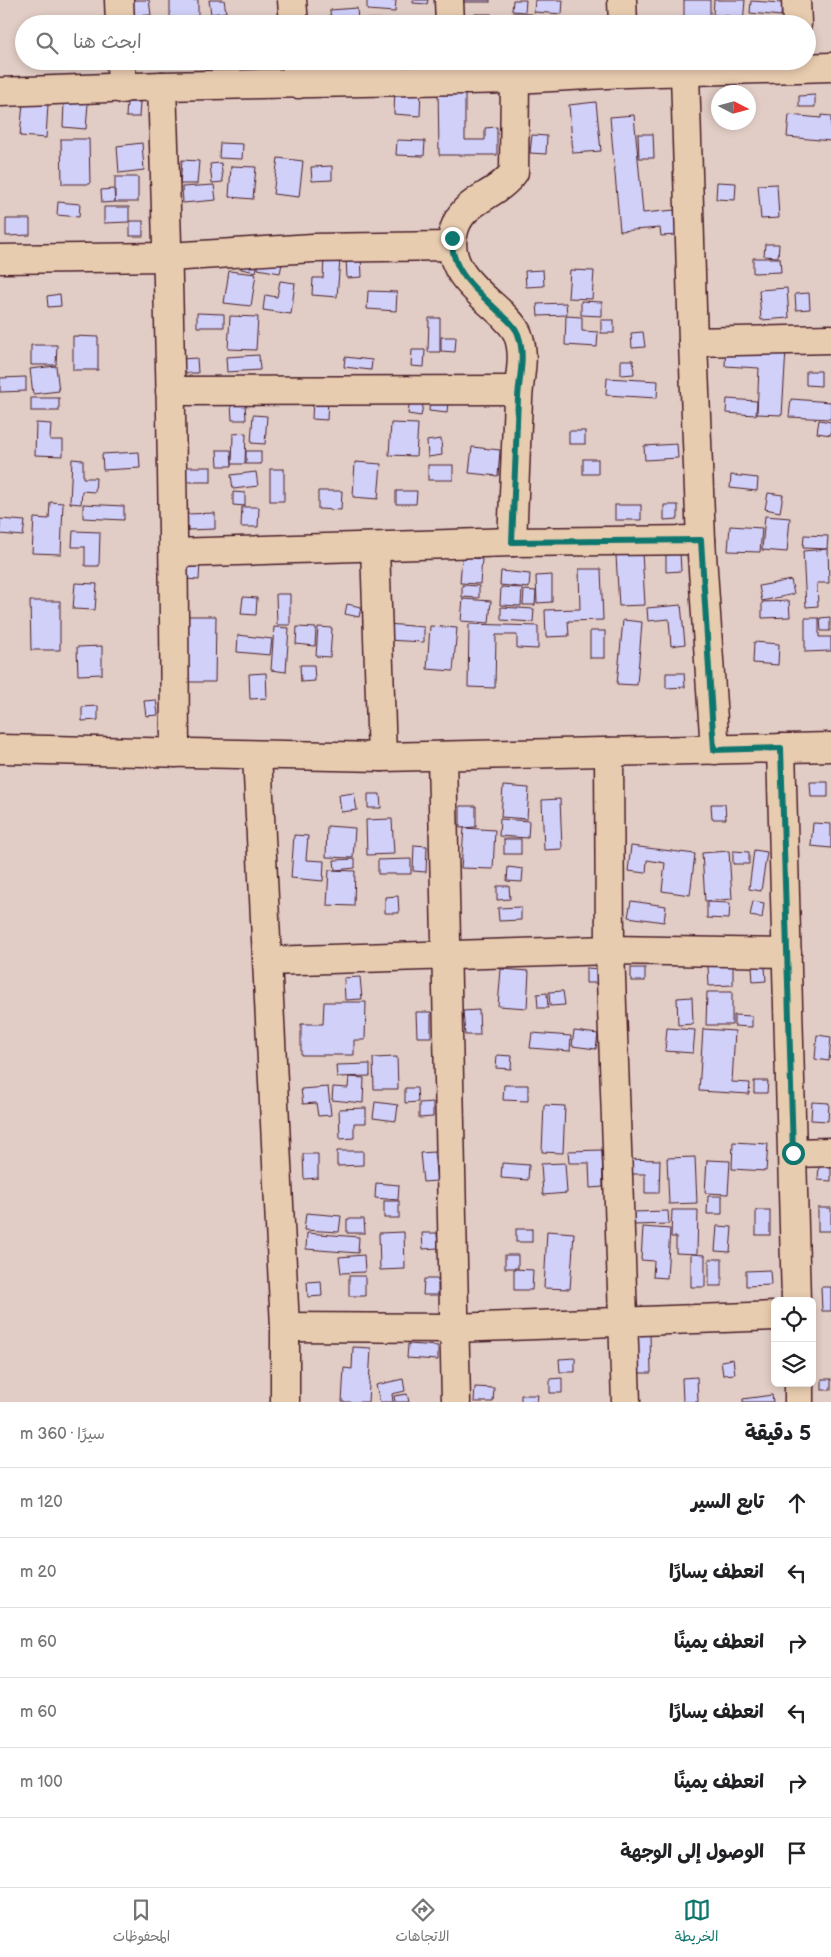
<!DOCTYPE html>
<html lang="ar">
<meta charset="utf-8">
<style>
body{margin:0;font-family:"Balsamiq Sans","Playpen Sans Arabic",sans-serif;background:#f6f6f6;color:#202124;direction:rtl}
.controls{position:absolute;right:15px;bottom:15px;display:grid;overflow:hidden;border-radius:8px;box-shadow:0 2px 8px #0003}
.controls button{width:45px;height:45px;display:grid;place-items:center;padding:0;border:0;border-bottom:1px solid #e0e0e0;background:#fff;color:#202124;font:25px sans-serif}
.compass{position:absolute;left:711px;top:85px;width:45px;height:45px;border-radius:50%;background:#fff;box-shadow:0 2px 8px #0003;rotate:96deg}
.stop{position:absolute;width:15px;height:15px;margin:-11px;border:4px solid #0f766e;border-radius:50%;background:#fff}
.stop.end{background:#0f766e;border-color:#fff;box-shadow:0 1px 5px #0008}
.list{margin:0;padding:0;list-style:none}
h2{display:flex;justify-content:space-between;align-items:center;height:65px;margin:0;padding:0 20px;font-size:21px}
h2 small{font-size:16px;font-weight:400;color:#757577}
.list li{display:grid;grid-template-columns:32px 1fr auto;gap:15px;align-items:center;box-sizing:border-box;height:70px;padding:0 20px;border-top:1px solid #e0e0e0}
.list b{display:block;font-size:19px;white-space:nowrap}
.list em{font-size:16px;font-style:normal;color:#757577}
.icon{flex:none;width:28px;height:28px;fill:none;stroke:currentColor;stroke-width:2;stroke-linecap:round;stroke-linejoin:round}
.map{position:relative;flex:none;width:831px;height:1402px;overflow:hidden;direction:ltr}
.search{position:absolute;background:#fff;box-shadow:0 2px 8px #0003;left:15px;right:15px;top:15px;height:55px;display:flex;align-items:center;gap:12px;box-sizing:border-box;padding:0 18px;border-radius:28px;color:#757577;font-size:19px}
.sheet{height:485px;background:#fff}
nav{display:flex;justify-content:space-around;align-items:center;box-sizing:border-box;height:70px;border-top:1px solid #e0e0e0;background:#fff;font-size:14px;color:#757577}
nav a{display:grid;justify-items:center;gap:2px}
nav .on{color:#0f766e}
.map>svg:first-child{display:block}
.building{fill:#d0d0f9;stroke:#4a1f2b}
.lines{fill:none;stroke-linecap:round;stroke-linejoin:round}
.minor-casing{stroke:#4a1f2b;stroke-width:31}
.minor{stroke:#e8ccaf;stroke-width:28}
.route{stroke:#0f766e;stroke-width:6}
</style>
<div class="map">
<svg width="831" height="1402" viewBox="0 0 831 1402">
<rect width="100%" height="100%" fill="#e1cdc5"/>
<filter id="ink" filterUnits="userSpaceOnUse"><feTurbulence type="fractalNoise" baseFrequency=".02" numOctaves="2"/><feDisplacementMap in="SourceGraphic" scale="10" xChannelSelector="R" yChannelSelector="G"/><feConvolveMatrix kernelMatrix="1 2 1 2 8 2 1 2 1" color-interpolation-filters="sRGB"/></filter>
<g filter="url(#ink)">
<g class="building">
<path d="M133 0H149L151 15 134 16Z"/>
<path d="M170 0H198V19L170 18Z"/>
<path d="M209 0H224L226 12 211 14Z"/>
<path d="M367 0H396L395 12 367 10Z"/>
<path d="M413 0H428L427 4 413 3Z"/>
<rect x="463" y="0" width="27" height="2"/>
<path d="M513 0H526L525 12 512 11Z"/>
<path d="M535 0H563L562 14 534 12Z"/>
<rect x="684" y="0" width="26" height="24"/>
<path d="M714 0H745L743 24H730V16L713 15Z"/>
<path d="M751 1 782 3 781 16 750 13Z"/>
<path d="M357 8 358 21 331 22 330 10Z"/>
<path d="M513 13 532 14V24H513Z"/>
<rect x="475" y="14" width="16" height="10"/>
<path d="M236 16V24H221V17Z"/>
<rect x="367" y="19" width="13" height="5"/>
<path d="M438 85H465V140H485V128L497 127V155H439Z"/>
<path d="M395 87 421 88 420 116 394 114Z"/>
<path d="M815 95V107H799V96Z"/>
<path d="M64 102 88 103 86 129 63 127Z"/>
<path d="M127 102H140L139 117H126Z"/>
<path d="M596 102 601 151 573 153 569 105Z"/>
<path d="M23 103 48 104 46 138 20 136Z"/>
<path d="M634 115 643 213 675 210 677 235 661 236 660 228 620 231 610 117Z"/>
<path d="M789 115 821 118V115L831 116V141L787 137Z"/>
<path d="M638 134H653L654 158H639Z"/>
<path d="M532 135 547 136 546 154 530 153Z"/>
<path d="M61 139H89L90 184H62Z"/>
<path d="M397 140 425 141 424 156 396 155Z"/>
<path d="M142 143 144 170 119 173 117 146Z"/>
<path d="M220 143 243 144 242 159 219 158Z"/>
<path d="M278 158 303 161 299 197 273 194Z"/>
<path d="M182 160 199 161 197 184H180Z"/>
<path d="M221 163 223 182 212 183 210 164Z"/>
<path d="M231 166 256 167 253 199 229 197Z"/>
<path d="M332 166V180L312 181 311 167Z"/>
<rect x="115" y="177" width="23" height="25"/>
<path d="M717 182 736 183 735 200 716 199Z"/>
<path d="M777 184 779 218 761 219 758 185Z"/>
<path d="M214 185 216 200 183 203 182 187Z"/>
<path d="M114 189 115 202 102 203 101 190Z"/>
<path d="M58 202 80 204 79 217 57 215Z"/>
<path d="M104 207H129V222L104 223Z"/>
<path d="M6 219H30V235L6 236Z"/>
<rect x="130" y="221" width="13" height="15"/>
<path d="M765 244H779L778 257 764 256Z"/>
<path d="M260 255 283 259 280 273 258 269Z"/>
<path d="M361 256 362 277 347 278 346 257Z"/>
<path d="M243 258 258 260 256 272 241 269Z"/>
<path d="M324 258 340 259 337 297 312 295 313 278H323Z"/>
<path d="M753 258H780L781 272 753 273Z"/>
<path d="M543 270 544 286 526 287 525 271Z"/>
<path d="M570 270 594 271 592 299 568 298Z"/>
<path d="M229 271 256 274 251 306 224 303Z"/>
<path d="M280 281 295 283 291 314 263 310 265 295 277 297Z"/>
<path d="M787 288 789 318 761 320 759 290Z"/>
<path d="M368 291 397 292 396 311 367 309Z"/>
<path d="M809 293 810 309 796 310 795 294Z"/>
<path d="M60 294 61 306 48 307 47 296Z"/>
<path d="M581 301 602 302V316L581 315Z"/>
<path d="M566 303 567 315 538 316 537 304Z"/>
<path d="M197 313 224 314V327H197Z"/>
<path d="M230 316 258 317 256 350 228 349Z"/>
<path d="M566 316 582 317V331L598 332 597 347 565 345Z"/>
<path d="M429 318H440V352H428Z"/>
<rect x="601" y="320" width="13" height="13"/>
<path d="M643 332 645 347 632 348 631 333Z"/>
<path d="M73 336 98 337V370H73Z"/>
<path d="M441 337H456L455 352 441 351Z"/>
<path d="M31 345H57L56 365H31Z"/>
<path d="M726 347 786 350 782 415 757 414 759 368 725 366Z"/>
<path d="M412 350H425L424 367 411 366Z"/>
<path d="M259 355 260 370 227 372 226 357Z"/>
<path d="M345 357 372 360 371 370 344 367Z"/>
<path d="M197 358 198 373H181V359Z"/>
<path d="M621 360H633L634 374 621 375Z"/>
<path d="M56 366 59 391 33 394 30 369Z"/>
<path d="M806 371H821V386L806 385Z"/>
<path d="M26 377V391L0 392V378Z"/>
<path d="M607 378 658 381 657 398 606 395Z"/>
<rect x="31" y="398" width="28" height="13"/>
<path d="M410 398 424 400 421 416 408 414Z"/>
<path d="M430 398 448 400 447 413 429 411Z"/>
<path d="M313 399H328L327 420 312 419Z"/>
<path d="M727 399 757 401 756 415 726 413Z"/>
<path d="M791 399 831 402V419L789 417Z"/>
<path d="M231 403H245L246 420H232Z"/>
<path d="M253 415 267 416 265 444 251 443Z"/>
<path d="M819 420 831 422V435L817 433Z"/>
<path d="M36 423 51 424 50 440H63V456L35 455Z"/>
<path d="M391 423 418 424 416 456 389 455Z"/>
<rect x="569" y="431" width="16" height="13"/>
<path d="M246 433 245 464H232L233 434Z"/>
<path d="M441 439 442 455 428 457 427 441Z"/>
<path d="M677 444 678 458 645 460 644 446Z"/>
<path d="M472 447 500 450 498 476 469 473Z"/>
<path d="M217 450H231L232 466H218Z"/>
<rect x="246" y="451" width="15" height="13"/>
<path d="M139 452 140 468 103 470 102 454Z"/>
<path d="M72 459 83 460V478H96L95 492 82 491 81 504 70 503Z"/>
<rect x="583" y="459" width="15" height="15"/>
<path d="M355 462 381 464 378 499 353 497Z"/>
<rect x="428" y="465" width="25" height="15"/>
<rect x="185" y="467" width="26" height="15"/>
<rect x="270" y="469" width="14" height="32"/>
<path d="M256 472 258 486 233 489 231 475Z"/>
<path d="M731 475 758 478 757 491 730 488Z"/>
<path d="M318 491H342L341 510 318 509Z"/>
<path d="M396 491H417L416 504H396Z"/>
<path d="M233 492 245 493V506L233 505Z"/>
<path d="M768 493 783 495 780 512 765 509Z"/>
<path d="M50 502 63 503 61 554 32 553 34 518 49 519Z"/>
<path d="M83 504 124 506V520L83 518Z"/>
<rect x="615" y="505" width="26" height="15"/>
<path d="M664 505H678V519L664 520Z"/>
<path d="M242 507H259L258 527H241Z"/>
<path d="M215 513V529L187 530V514Z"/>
<path d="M765 516 790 518 787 552 762 550Z"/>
<path d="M0 519 25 521 23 536 0 534Z"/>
<path d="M730 526 762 528 760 552 728 551Z"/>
<path d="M73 531 100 532 99 566H85V547H72Z"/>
<path d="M804 535 828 536 827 549 803 548Z"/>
<path d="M828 549 829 583H817L818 606 806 607 803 551Z"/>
<path d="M642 553 645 605 619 606 616 555Z"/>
<path d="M680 554 681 571 666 572V555Z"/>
<path d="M462 557 482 559 480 584 460 583Z"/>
<path d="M186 562H200L199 580 185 579Z"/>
<path d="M579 569H601L603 620 568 621 569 636 546 637 545 610 580 609Z"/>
<path d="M501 571 530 574 529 588 500 585Z"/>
<path d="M552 575V602L537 603 536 576Z"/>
<path d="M791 580 794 594 762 601 759 586Z"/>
<path d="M75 583 97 584 95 610 73 609Z"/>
<path d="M462 585 479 586V598L462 597Z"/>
<path d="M501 587 522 588 521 606 500 605Z"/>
<path d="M524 590 536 591 535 605H523Z"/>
<path d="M276 594H290V625H277Z"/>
<path d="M243 597 257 598 256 615 241 614Z"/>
<path d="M463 599 491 601 489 623 461 621Z"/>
<path d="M30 601H60V650H31Z"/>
<path d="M789 601 790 617 762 618V602Z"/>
<path d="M347 604 361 607 359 617 345 614Z"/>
<path d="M681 605 685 644 671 646 669 619 648 621 647 608Z"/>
<path d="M501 607 534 609 533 622 501 620Z"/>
<path d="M186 616H216L215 682H186Z"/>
<path d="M830 617V631H821L820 618Z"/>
<path d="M805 618H819V637H831V651L805 652Z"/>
<path d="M623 620 642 622 637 685 617 684Z"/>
<path d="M387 624 424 627V642L386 640Z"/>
<path d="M469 624 538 626V649L517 648V635H496L495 688 468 687Z"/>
<path d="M430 626 457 628 453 671 427 669Z"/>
<path d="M274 627 289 628 286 672 271 670Z"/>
<path d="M297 627 316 628 315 646 296 644Z"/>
<path d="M318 627 332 628 330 657 316 656Z"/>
<rect x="590" y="631" width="15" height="27"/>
<path d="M238 635 272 639 270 655 237 652Z"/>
<path d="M754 642 779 644 778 665 753 663Z"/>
<path d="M102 646V674L78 675 77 647Z"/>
<path d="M300 665H314L315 681 301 682Z"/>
<path d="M266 673 267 698 250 699 249 674Z"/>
<path d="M666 673H684L685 687 666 688Z"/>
<path d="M156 700 158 715 146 716 144 701Z"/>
<path d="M98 706V720L82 721V707Z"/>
<path d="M810 782H828V797H811Z"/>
<path d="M503 786 529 788 527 819 501 817Z"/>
<path d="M354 793 357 810 341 812 339 795Z"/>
<path d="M368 794H380L381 808H368Z"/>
<path d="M560 799 562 849 544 850 542 800Z"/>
<path d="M711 804H725L726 819H712Z"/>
<path d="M460 806H476V827L460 828Z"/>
<path d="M392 819 394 854 367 855 366 820Z"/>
<path d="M500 819 529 821 528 838 499 836Z"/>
<path d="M813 823 831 824V848L811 846Z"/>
<path d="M327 826 355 828 353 858 326 857Z"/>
<path d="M464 828 495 830 493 869 461 868Z"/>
<path d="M294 835 308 836 306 860 324 861 323 881 291 878Z"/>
<rect x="504" y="839" width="17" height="15"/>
<path d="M414 845 427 846 426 872 413 871Z"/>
<path d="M631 846 695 854 690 895 662 891 665 863 647 860 646 873 628 871Z"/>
<path d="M754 850 767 852 761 891 749 889Z"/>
<path d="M729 851 732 899 705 901 702 853Z"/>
<path d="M733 851 749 852V864H733Z"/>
<path d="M355 859V868L335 870 334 860Z"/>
<path d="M411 859V874H378V860Z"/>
<path d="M508 867 523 869 522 882 507 881Z"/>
<path d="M329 870 355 871 354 906 327 905Z"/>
<path d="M497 886H509L510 899 497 900Z"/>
<path d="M398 896 399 913H385V897Z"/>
<path d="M631 901 666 906 664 922 628 917Z"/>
<path d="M753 901 764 903 762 918 750 916Z"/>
<path d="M707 902 730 903 729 919 707 918Z"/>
<path d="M521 907V920L499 921 498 908Z"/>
<path d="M733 965V985L709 986 708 966Z"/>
<path d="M752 967H765L766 981 753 982Z"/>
<path d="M586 968 600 969V983H586Z"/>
<rect x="631" y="968" width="14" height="13"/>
<path d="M501 969 529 971 527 1008 498 1006Z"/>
<path d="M360 977 362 999 345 1000 344 978Z"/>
<path d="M563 991 565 1005 550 1006 549 992Z"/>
<path d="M707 992H732V1025H706Z"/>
<path d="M547 993 548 1008H538L537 994Z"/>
<path d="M692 997 693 1024 678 1025 677 998Z"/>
<path d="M324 1002H366L365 1040H354V1055H301V1024H323Z"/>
<path d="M479 1010 480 1035H465L463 1011Z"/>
<path d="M416 1012H431V1037H417Z"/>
<path d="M734 1015 752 1016V1027L734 1026Z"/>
<path d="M667 1028 695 1030 693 1053 665 1051Z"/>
<path d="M703 1029 735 1031 732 1082 750 1083 749 1094 699 1091Z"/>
<path d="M574 1031 598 1034 596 1049 572 1046Z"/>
<path d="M532 1033 571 1036 570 1051 530 1048Z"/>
<path d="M817 1035 831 1037 829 1061 815 1059Z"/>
<path d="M497 1055 512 1056 511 1069 496 1068Z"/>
<path d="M397 1057 398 1089H374L373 1058Z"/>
<path d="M370 1064V1076L337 1077 336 1065Z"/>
<path d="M349 1077 364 1078 363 1103 332 1100 333 1087 348 1088Z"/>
<path d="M754 1081H768L767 1093H754Z"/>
<path d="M504 1085H528V1101L503 1100Z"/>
<path d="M328 1087 331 1115 318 1116 316 1103 303 1104 301 1089Z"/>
<path d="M405 1088H417L418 1102 405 1103Z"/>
<path d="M375 1102 398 1105 396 1121 373 1118Z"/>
<path d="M433 1102V1117L419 1118V1103Z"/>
<path d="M812 1102 829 1103 828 1121 811 1120Z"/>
<path d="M544 1105 565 1106 563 1153 542 1152Z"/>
<path d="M366 1108V1123H354V1138L340 1139 339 1109Z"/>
<path d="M733 1142 768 1144 766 1171 732 1169Z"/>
<path d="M602 1150 603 1187 590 1188 589 1163H569L568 1151Z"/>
<path d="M337 1151H363V1165L337 1166Z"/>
<path d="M434 1152 437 1181 423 1182 420 1153Z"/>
<path d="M303 1154H318V1178L304 1179Z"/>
<path d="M695 1157 697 1203 669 1204 667 1158Z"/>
<path d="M623 1159 660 1160 659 1193H645V1174H623Z"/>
<path d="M707 1160 730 1161 728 1194 705 1193Z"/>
<path d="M502 1163 529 1165 528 1180 501 1178Z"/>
<path d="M565 1163 567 1193 543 1195 541 1164Z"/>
<path d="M819 1165 831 1166V1181L818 1180Z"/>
<path d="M376 1183 399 1185 398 1200 375 1198Z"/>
<path d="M708 1196H722V1214H707Z"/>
<rect x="384" y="1201" width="15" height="17"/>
<rect x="818" y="1208" width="13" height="23"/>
<path d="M672 1210H698L697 1254 676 1253V1237H671Z"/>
<rect x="756" y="1210" width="14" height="25"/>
<path d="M668 1211 669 1224 633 1225V1212Z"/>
<path d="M306 1213 341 1216 339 1232 304 1230Z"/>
<path d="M347 1219H364L365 1233H347Z"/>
<path d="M717 1226 732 1227 730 1252 715 1251Z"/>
<path d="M643 1227 670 1229 667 1278 653 1277 654 1261 641 1260Z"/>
<rect x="516" y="1229" width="16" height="13"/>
<path d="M547 1231 574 1233 570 1289 544 1288Z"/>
<path d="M404 1232 405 1269 380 1270 379 1233Z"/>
<path d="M307 1233 359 1237 358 1253 306 1249Z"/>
<path d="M422 1233H437L438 1248 423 1249Z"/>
<path d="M691 1254 705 1255V1287H691Z"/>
<path d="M364 1255 365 1272 341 1273 339 1257Z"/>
<rect x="505" y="1255" width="13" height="13"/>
<rect x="709" y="1259" width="13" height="27"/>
<path d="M514 1269 533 1270 532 1290H514Z"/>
<path d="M770 1270 771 1285 746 1286V1271Z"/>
<rect x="349" y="1276" width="16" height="20"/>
<path d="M424 1279H438V1295H423Z"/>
<path d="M321 1281 322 1296 308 1297 307 1282Z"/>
<path d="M821 1287H831V1311H822Z"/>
<path d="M650 1335 651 1373H637L636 1336Z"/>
<path d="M408 1344 438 1346V1360L407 1358Z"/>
<path d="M353 1347 371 1348 368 1402H342L344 1368 352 1369Z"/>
<path d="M575 1358V1372H560L559 1359Z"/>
<path d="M733 1359 735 1374 723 1375 721 1361Z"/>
<path d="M697 1377 698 1402H683L682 1378Z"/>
<path d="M562 1378V1393H550V1379Z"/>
<path d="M403 1379 405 1391 392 1394 393 1402H380L376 1385Z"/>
<rect x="822" y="1379" width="9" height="11"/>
<path d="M475 1387 494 1388 493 1402H474Z"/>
<path d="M407 1394 409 1402H395L394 1396Z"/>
<path d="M521 1395H538L537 1402H521Z"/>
<path d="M772 1395 773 1402H743V1399Z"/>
</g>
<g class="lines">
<defs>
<g id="minor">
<path d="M119 0 120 24"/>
<path d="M292 0 294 24"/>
<path d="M449 0 450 24"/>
<path d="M622 0 623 24"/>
<path d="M796 0 797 24"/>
<path d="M121 61 122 89"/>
<path d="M296 61 298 84"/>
<path d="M685 73 693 342 701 540 715 750"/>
<path d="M162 86C170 308 174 531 175 753"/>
<path d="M0 92 162 86 515 79 625 73 831 67"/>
<path d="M0 259 168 257 313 248 451 246"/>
<path d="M693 342 831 339"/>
<path d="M170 391 518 390"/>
<path d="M512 542C514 494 516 447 518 399 519 377 526 356 518 335 515 326 508 321 502 314 480 293 446 270 453 235 459 199 496 198 514 172L515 79"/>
<path d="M375 547 382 757"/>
<path d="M174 553 512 542 701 540"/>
<path d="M781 748 796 1301"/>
<path d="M0 749 382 757 831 747"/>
<path d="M609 752 610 950 626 1402"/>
<path d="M257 755 285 1327V1402"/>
<path d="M442 756 456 1402"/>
<path d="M268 961 610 950 787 953"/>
<path d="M793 1153 831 1152"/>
<path d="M285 1327 453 1328 775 1316"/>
<path d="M799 1383V1402"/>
</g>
</defs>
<use href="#minor" class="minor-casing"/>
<use href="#minor" class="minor"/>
</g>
</g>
<g class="lines" filter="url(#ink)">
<path class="route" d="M452 238C450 272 479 292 501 314 508 320 515 326 518 334 526 356 519 377 518 398 516 446 514 494 512 542L701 540 714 750 781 748 793 1153"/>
</g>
</svg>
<div class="controls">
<button><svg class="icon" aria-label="locate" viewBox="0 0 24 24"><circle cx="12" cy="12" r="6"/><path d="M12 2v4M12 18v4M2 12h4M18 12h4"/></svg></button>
<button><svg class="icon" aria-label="layers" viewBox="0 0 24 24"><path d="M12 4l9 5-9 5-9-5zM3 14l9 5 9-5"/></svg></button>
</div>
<svg class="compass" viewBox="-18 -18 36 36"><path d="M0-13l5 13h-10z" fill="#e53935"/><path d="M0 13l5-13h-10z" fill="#757577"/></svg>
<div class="stop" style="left:793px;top:1153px"></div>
<div class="stop end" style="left:452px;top:238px"></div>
<div class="search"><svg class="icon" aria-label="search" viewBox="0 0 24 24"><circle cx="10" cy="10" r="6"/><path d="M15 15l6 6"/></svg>ابحث هنا</div>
</div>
<section class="sheet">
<h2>5 دقيقة<small>سيرًا · 360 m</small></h2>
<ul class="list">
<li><svg class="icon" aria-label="ahead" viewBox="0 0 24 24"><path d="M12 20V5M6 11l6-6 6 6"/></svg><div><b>تابع السير</b></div><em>120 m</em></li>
<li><svg class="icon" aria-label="left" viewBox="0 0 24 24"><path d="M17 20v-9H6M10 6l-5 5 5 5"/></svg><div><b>انعطف يسارًا</b></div><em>20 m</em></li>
<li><svg class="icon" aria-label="right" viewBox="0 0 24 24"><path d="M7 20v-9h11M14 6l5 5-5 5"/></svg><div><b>انعطف يمينًا</b></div><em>60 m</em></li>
<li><svg class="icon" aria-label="left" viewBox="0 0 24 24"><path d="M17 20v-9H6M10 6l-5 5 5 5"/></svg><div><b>انعطف يسارًا</b></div><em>60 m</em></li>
<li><svg class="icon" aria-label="right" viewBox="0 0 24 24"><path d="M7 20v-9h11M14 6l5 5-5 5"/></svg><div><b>انعطف يمينًا</b></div><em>100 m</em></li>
<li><svg class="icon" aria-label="arrive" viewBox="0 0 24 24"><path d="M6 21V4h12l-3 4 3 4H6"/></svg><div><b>الوصول إلى الوجهة</b></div></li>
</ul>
</section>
<nav>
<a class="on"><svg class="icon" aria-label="map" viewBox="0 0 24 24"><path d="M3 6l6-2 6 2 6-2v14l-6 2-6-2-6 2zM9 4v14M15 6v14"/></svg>الخريطة</a>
<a><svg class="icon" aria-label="directions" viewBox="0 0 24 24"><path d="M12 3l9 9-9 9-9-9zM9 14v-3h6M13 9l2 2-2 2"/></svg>الاتجاهات</a>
<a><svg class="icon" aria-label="saved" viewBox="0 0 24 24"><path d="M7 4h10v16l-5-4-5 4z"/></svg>المحفوظات</a>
</nav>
